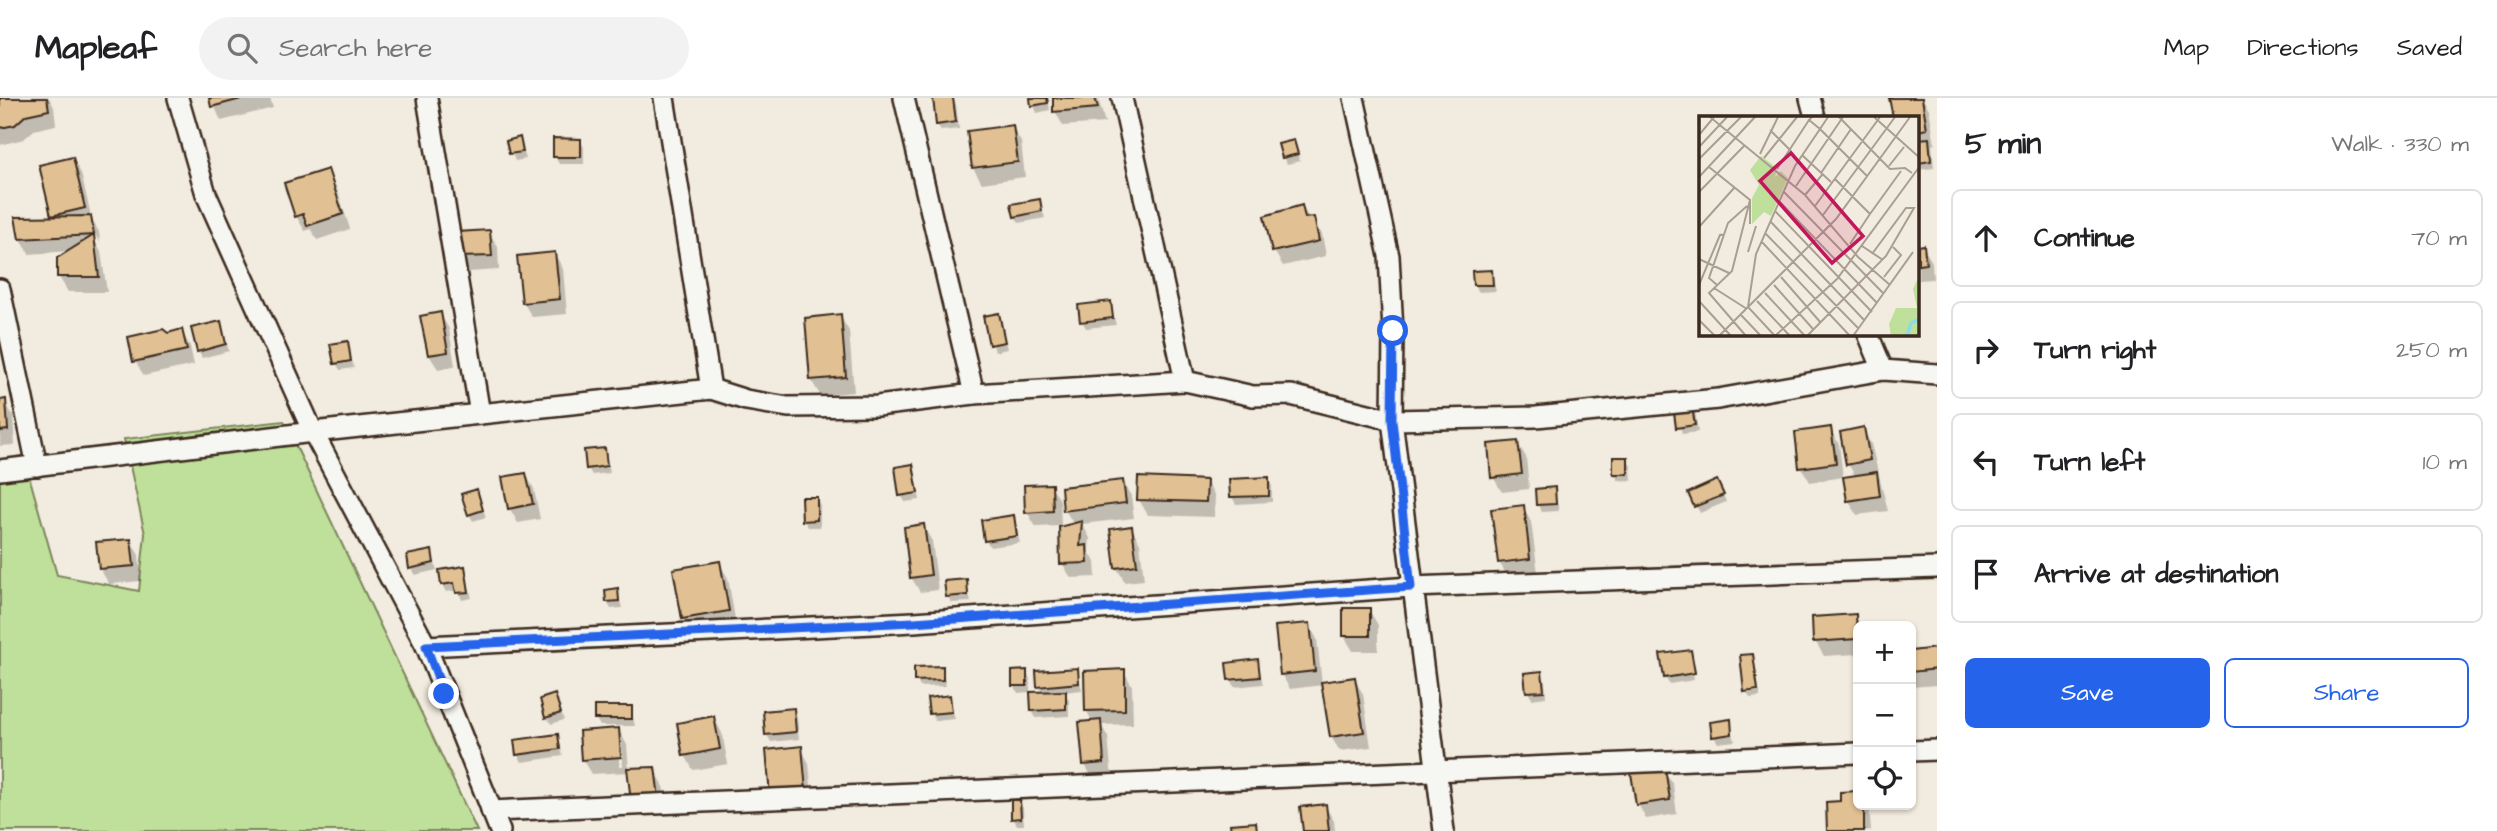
<!DOCTYPE html>
<meta charset="utf-8">
<style>
body{margin:0;font-family:"Architects Daughter",sans-serif;background:#f2f2f2;color:#202124}
.controls{position:absolute;right:21px;bottom:21px;display:grid;overflow:hidden;border-radius:10px;box-shadow:0 2px 5px #0004}
.controls button{width:63px;height:63px;display:grid;place-items:center;padding:0;border:0;border-bottom:2px solid #e0e0e0;background:#fff;color:#202124;font:35px sans-serif}
.stop{position:absolute;width:21px;height:21px;margin:-16px;border:5px solid #2563eb;border-radius:50%;background:#fff}
.stop.end{background:#2563eb;border-color:#fff;box-shadow:0 2px 7px #0008}
.list{margin:0;padding:0;list-style:none}
h2{display:flex;justify-content:space-between;align-items:center;height:91px;margin:0;padding:0 28px;font-size:30px}
h2 small{font-size:23px;font-weight:400;color:#757577}
.list li{display:grid;grid-template-columns:46px 1fr auto;gap:21px;align-items:center;box-sizing:border-box;height:98px;margin:0 14px 14px;padding:0 14px;border:2px solid #e0e0e0;border-radius:10px}
.list b{display:block;font-size:26px;white-space:nowrap}
.list em{font-size:23px;font-style:normal;color:#757577}
.actions{display:flex;gap:14px;padding:21px 28px}
.actions a{flex:1;padding:16px 0;border:2px solid #2563eb;border-radius:10px;text-align:center;font-size:24px;color:#2563eb}
.actions .main{background:#2563eb;color:#fff}
.icon{flex:none;width:38px;height:38px;fill:none;stroke:currentColor;stroke-width:2;stroke-linecap:round;stroke-linejoin:round}
.map{position:relative;flex:none;width:1937px;height:733px;overflow:hidden}
header{display:flex;align-items:center;gap:42px;box-sizing:border-box;height:98px;padding:0 35px;background:#fff;border-bottom:2px solid #e0e0e0}
header strong{font-size:33px}
nav{display:flex;gap:38px;margin-inline-start:auto;font-size:24px}
.search{width:490px;height:63px;background:#f2f2f2;display:flex;align-items:center;gap:18px;box-sizing:border-box;padding:0 24px;border-radius:38px;color:#757577;font-size:26px}
main{display:flex}
aside{flex:1;background:#fff}
.map>svg:first-child{display:block}
.green{fill:#bee09a;stroke:#7c855c;stroke-width:2}
.shadow{fill:#0003;fill-rule:evenodd}
.building{fill:#e1c194;stroke:#3b2a1e;stroke-width:2}
.lines{fill:none;stroke-linecap:round;stroke-linejoin:round}
.street-casing{stroke:#3b2a1e;stroke-width:24}
.street{stroke:#f6f6f2;stroke-width:19}
.route{stroke:#2563eb;stroke-width:9}
.inset-river{fill:none;stroke:#8cdbe9;stroke-width:3.5}
.inset-road{fill:none;stroke:#a99e92;stroke-width:2}
.view{fill:#c2185b;fill-opacity:0.15;stroke:#c2185b;stroke-width:3.5}
.inset-edge{fill:none;stroke:#3b2a1e;stroke-width:3.5}
</style>
<header>
<strong>Mapleaf</strong>
<div class="search"><svg class="icon" aria-label="search" viewBox="0 0 24 24"><circle cx="10" cy="10" r="6"/><path d="M15 15l6 6"/></svg>Search here</div>
<nav><a>Map</a><a>Directions</a><a>Saved</a></nav>
</header>
<main>
<div class="map">
<svg width="1937" height="733" viewBox="0 0 1937 733">
<rect width="100%" height="100%" fill="#f2ebdf"/>
<filter id="ink" filterUnits="userSpaceOnUse"><feTurbulence type="fractalNoise" baseFrequency=".0143" numOctaves="2"/><feDisplacementMap in="SourceGraphic" scale="14" xChannelSelector="R" yChannelSelector="G"/><feConvolveMatrix kernelMatrix="1 2 1 2 8 2 1 2 1" color-interpolation-filters="sRGB"/></filter>
<g filter="url(#ink)">
<path class="green" d="M284 323 477 733H0V363L24 360 57 477 139 493 145 436 124 341Z"/>
<g class="shadow">
<path d="M0 0H49L54 9 56 27 34 32 24 41 0 47Z"/>
<path d="M211 0H270L273 10 221 23Z"/>
<path d="M944 0H952L956 6 959 31 941 33 937 26Z"/>
<path d="M1031 0H1048L1050 12 1037 15Z"/>
<path d="M1054 0H1098L1105 25 1063 28 1055 13Z"/>
<path d="M1922 0 1929 11 1935 46 1932 47 1934 70 1918 72V19H1894L1891 1Z"/>
<path d="M1012 29 1021 44 1025 79 982 85 973 70Z"/>
<path d="M520 41 526 61 515 63 508 44Z"/>
<path d="M580 42 584 49V66H559L555 59Z"/>
<path d="M1293 44 1300 63 1287 66 1283 59Z"/>
<path d="M72 61 81 75 92 122 99 134 100 145 91 129 88 130 101 154 107 194H68L59 179 71 153 29 156 21 141 54 120Z"/>
<path d="M327 73 336 88 350 131 317 142 311 131 305 133 296 118Z"/>
<path d="M1039 103 1045 120 1019 125 1015 118Z"/>
<path d="M1301 109 1322 136 1326 158 1283 168 1274 153Z"/>
<path d="M489 134 498 149 499 172 468 174 460 159Z"/>
<path d="M1923 149 1932 164 1933 181 1918 182V150Z"/>
<path d="M555 156 563 171 567 216 532 219 523 204Z"/>
<path d="M1491 174 1496 193 1479 194 1474 187Z"/>
<path d="M1110 205 1116 227 1086 230 1082 223Z"/>
<path d="M440 216 449 231 455 268 438 271 429 257Z"/>
<path d="M998 217 1007 251 995 254 985 219Z"/>
<path d="M840 218 849 233 854 294 820 297 811 282Z"/>
<path d="M220 225 229 253 202 260 198 253Z"/>
<path d="M181 233 190 248 194 267 144 278 135 263Z"/>
<path d="M347 245 354 270 340 272 336 265Z"/>
<path d="M0 303H5L13 318 15 347 0 348Z"/>
<path d="M1675 308 1695 312 1698 334 1682 336Z"/>
<path d="M1830 331 1839 346 1843 379 1810 384 1801 369Z"/>
<path d="M1863 331 1871 346 1888 413 1857 417 1849 403 1856 379 1848 366Z"/>
<path d="M1517 344 1526 359 1529 391 1502 394 1493 379Z"/>
<path d="M604 352 610 375 592 377 588 370Z"/>
<path d="M1627 361 1631 368 1632 383 1618 382 1614 375Z"/>
<path d="M913 368 920 402 905 404 901 397Z"/>
<path d="M526 377 534 391 540 421 518 425 510 411Z"/>
<path d="M1268 381 1272 388V404L1236 406 1232 399Z"/>
<path d="M1123 383 1131 398 1134 420 1082 426 1090 440 1089 453 1095 464 1096 479 1071 480 1062 465 1074 427 1065 412Z"/>
<path d="M1206 383 1215 398 1214 419 1148 417 1139 402Z"/>
<path d="M1051 388 1060 402 1061 428 1036 429 1027 414Z"/>
<path d="M1554 391 1559 413 1542 414 1538 407Z"/>
<path d="M1721 391 1726 404 1700 415 1690 396Z"/>
<path d="M476 393 486 419 473 423 469 416Z"/>
<path d="M816 400 820 407V429H808L803 422Z"/>
<path d="M1523 409 1531 424 1538 475 1508 479 1499 464Z"/>
<path d="M1013 419 1020 445 990 449 986 442Z"/>
<path d="M923 428 932 443 938 492 920 494 911 479Z"/>
<path d="M1132 430 1140 445 1144 482 1125 484 1116 469Z"/>
<path d="M130 442 139 457 141 483 109 486 100 471Z"/>
<path d="M431 453 437 472 415 477 411 470Z"/>
<path d="M719 465 728 480 736 527 692 535 683 521Z"/>
<path d="M464 470 472 500 462 502 458 492 446 494 442 487Z"/>
<path d="M966 483 971 504 952 505 947 498Z"/>
<path d="M617 492 622 510 611 511 607 504Z"/>
<path d="M1369 512 1378 527V553H1353L1344 538Z"/>
<path d="M1855 518 1861 528H1858V556L1824 558 1815 543Z"/>
<path d="M1309 526 1317 541 1322 586 1354 581 1363 596 1371 649 1340 653 1331 639 1323 587 1290 591 1281 576Z"/>
<path d="M1937 551V587L1911 589V554Z"/>
<path d="M1690 554 1694 582 1669 586 1665 579Z"/>
<path d="M1752 558 1759 590 1746 594V593Z"/>
<path d="M1257 563 1263 586 1234 589 1228 566Z"/>
<path d="M942 570 946 588 920 589 916 582Z"/>
<path d="M1077 571 1082 592 1064 594 1069 602V618L1036 620 1032 613 1043 596 1039 588Z"/>
<path d="M1124 573 1132 588 1133 626 1101 627 1108 639 1112 680 1093 681 1085 667 1093 625 1086 612Z"/>
<path d="M1026 574 1030 581V594L1018 595 1014 588Z"/>
<path d="M1541 575 1545 582 1546 599 1532 601 1528 594Z"/>
<path d="M1760 593V599L1750 600 1747 595Z"/>
<path d="M555 598 564 622 551 626 547 619Z"/>
<path d="M949 599 955 621 935 623 931 616Z"/>
<path d="M631 610 635 628H600L596 621Z"/>
<path d="M793 612 797 619 799 641 771 644 767 637Z"/>
<path d="M714 620 722 635 728 666 693 672 685 657Z"/>
<path d="M1730 623 1735 643 1718 645 1714 638Z"/>
<path d="M619 632 627 647 629 672 654 671 663 686 666 714 641 717 632 702 630 674 591 676 582 661ZM619 645H622L623 668H620Z"/>
<path d="M557 638 563 658 522 664 518 657Z"/>
<path d="M801 650 809 665 813 708 780 711 772 696Z"/>
<path d="M1664 672 1673 687 1677 716 1646 721 1638 706Z"/>
<path d="M1841 695H1858V707H1869L1871 733H1828L1841 704Z"/>
<path d="M1019 703 1023 710 1024 727H1017L1013 720Z"/>
<path d="M1325 708 1334 723 1335 733H1304Z"/>
</g>
<g class="building">
<path d="M0 0H47L49 12 26 17 15 27 0 30Z"/>
<path d="M209 0H245L211 9Z"/>
<path d="M933 0H953L956 24 936 27Z"/>
<path d="M1030 0H1047L1048 5 1031 8Z"/>
<path d="M1053 0H1095L1098 10 1053 14Z"/>
<path d="M1889 0H1922L1927 31 1918 33V19H1893Z"/>
<path d="M1013 27 1018 64 972 70 967 33Z"/>
<path d="M520 39 523 54 509 56 506 43Z"/>
<path d="M553 40 581 41V59H553Z"/>
<path d="M1929 40 1931 63 1918 65V41Z"/>
<path d="M1294 42 1298 56 1282 60 1278 46Z"/>
<path d="M73 59 85 110 51 118 39 67Z"/>
<path d="M328 71 343 116 307 128 303 116 295 119 284 85Z"/>
<path d="M1040 101 1042 113 1014 119 1011 106Z"/>
<path d="M1302 107 1305 120 1314 119 1319 143 1272 154 1264 118Z"/>
<path d="M91 118 94 137 19 141 15 119Z"/>
<path d="M490 132 492 158 458 159 457 134Z"/>
<path d="M94 137 99 179H57V160Z"/>
<path d="M1924 147 1926 166 1918 167V148Z"/>
<path d="M555 154 560 201 522 205 517 158Z"/>
<path d="M1492 172 1493 187H1473L1472 173Z"/>
<path d="M1111 203 1113 220 1080 224 1078 207Z"/>
<path d="M441 214 448 254 428 257 420 218Z"/>
<path d="M999 215 1005 244 989 247 983 218Z"/>
<path d="M841 216 846 279 810 282 805 220Z"/>
<path d="M221 223 226 246 197 254 191 230Z"/>
<path d="M163 231 168 235 182 231 187 252 133 264 128 239Z"/>
<path d="M348 243 351 263 334 266 330 246Z"/>
<path d="M6 301 8 332 0 333V302Z"/>
<path d="M1691 304 1695 327 1676 330 1673 307Z"/>
<path d="M1831 329 1836 365 1799 370 1795 334Z"/>
<path d="M1864 329 1870 362 1846 367 1840 334Z"/>
<path d="M1518 343 1522 376 1491 380 1488 346Z"/>
<path d="M605 350 607 368 586 371 584 352Z"/>
<rect x="1613" y="359" width="15" height="17"/>
<path d="M913 366 918 395 899 398 895 369Z"/>
<path d="M1877 374 1880 398 1847 403 1843 379Z"/>
<path d="M526 375 533 406 508 411 502 379Z"/>
<path d="M1138 379 1207 382 1206 404 1137 402Z"/>
<path d="M1269 379V398L1230 399 1229 381Z"/>
<path d="M1123 382 1126 405 1063 413 1061 389Z"/>
<path d="M1717 382 1724 397 1694 409 1688 395Z"/>
<path d="M1052 386 1053 413 1025 415 1024 387Z"/>
<path d="M1555 389 1556 406 1536 407 1535 391Z"/>
<path d="M477 391 483 412 468 417 461 396Z"/>
<path d="M801 399H817V422L802 423Z"/>
<path d="M1524 407 1530 461 1498 465 1491 411Z"/>
<path d="M1014 417 1017 438 984 443 981 422Z"/>
<path d="M1082 423 1080 448 1087 447 1088 465 1060 466 1059 429Z"/>
<path d="M924 426 931 477 910 480 904 429Z"/>
<path d="M1132 428 1137 467 1115 470 1110 431Z"/>
<path d="M131 441 134 468 99 471 96 444Z"/>
<path d="M432 452 434 465 409 471 407 457Z"/>
<path d="M720 463 729 513 682 521 673 471Z"/>
<path d="M465 468 469 494 456 495 454 485 441 487 439 472Z"/>
<path d="M967 481 968 497 946 499 944 483Z"/>
<path d="M618 490 619 503 606 504 605 492Z"/>
<rect x="1343" y="510" width="27" height="28"/>
<path d="M1856 516 1857 541 1813 544 1812 519Z"/>
<path d="M1310 525 1315 573 1280 577 1275 528Z"/>
<path d="M1937 550V571L1911 574V553Z"/>
<path d="M1691 552 1695 575 1664 580 1660 556Z"/>
<path d="M1753 556 1758 592 1744 594 1740 557Z"/>
<path d="M1258 561 1260 579 1228 582 1226 565Z"/>
<path d="M943 568V582L914 583V569Z"/>
<path d="M1078 570 1079 585 1037 589 1036 573Z"/>
<path d="M1125 571V612L1085 613 1084 573Z"/>
<path d="M1027 572V588H1012V573Z"/>
<path d="M1542 573 1544 593 1526 594 1524 575Z"/>
<path d="M1355 579 1364 634 1330 639 1321 584Z"/>
<path d="M1066 593V611L1031 613 1030 594Z"/>
<path d="M555 596 561 615 545 620 540 601Z"/>
<path d="M950 597 952 614 929 616 927 600Z"/>
<rect x="594" y="608" width="38" height="13"/>
<path d="M794 610 796 634 765 637 763 613Z"/>
<path d="M714 618 720 651 683 658 677 625Z"/>
<path d="M1731 621 1732 636 1712 639 1710 624Z"/>
<path d="M1101 622 1104 665 1083 667 1079 624Z"/>
<path d="M619 630 621 659 581 662 579 633Z"/>
<path d="M558 636 560 651 516 657 514 642Z"/>
<path d="M802 648 806 693 770 697 766 652Z"/>
<path d="M655 669 659 700 631 703 627 670Z"/>
<path d="M1665 670 1670 702 1636 707 1631 675Z"/>
<path d="M1858 693V707H1864V733H1827L1826 704 1840 703V694Z"/>
<path d="M1011 702H1020L1021 720 1011 721Z"/>
<path d="M1326 706 1329 733H1303L1300 709Z"/>
<path d="M1256 724 1257 733H1231L1230 726Z"/>
</g>
<g class="lines">
<defs>
<g id="street">
<path d="M178 0 206 96 313 334 426 548 500 733"/>
<path d="M427 0 480 316"/>
<path d="M664 0 711 291"/>
<path d="M904 0 974 296"/>
<path d="M1122 0 1185 283"/>
<path d="M1354 0 1389 158 1393 233 1392 322 1444 733"/>
<path d="M1810 0 1815 19"/>
<path d="M0 191 37 368"/>
<path d="M1868 236 1883 272"/>
<path d="M0 372 313 334 711 291 746 302 788 309 877 308 974 296 1185 283 1253 298 1291 297 1392 322 1536 319 1718 301 1883 272 1937 276"/>
<path d="M426 548 914 524 1411 489 1937 470"/>
<path d="M1911 653 1937 652"/>
<path d="M491 713 1858 655"/>
</g>
</defs>
<use href="#street" class="street-casing"/>
<use href="#street" class="street"/>
</g>
</g>
<g class="lines" filter="url(#ink)">
<path class="route" d="M444 596 426 548 914 524 1411 489 1392 322 1393 233"/>
</g>
<g transform="translate(1699 18)">
<rect width="220" height="220" fill="#f2ebdf"/>
<path d="M62 40 78 52 76 61 82 55 89 62 72 100 65 96 53 108V82L60 69 51 54ZM220 160V220H192L190 208 197 192H218L214 173Z" fill="#bee09a"/>
<path class="inset-river" d="M208 220 212 207 221 203"/>
<path class="inset-road" d="M11 1 106 79 159 141 191 169M129 1 121 13 168 60M140 1 191 53 206 52 213 57M175 1 221 42M71 14 92 35M0 19 15 1M0 31 28 1M61 38 79 1M103 39 132 66M65 42 98 1M0 43 42 1M190 50 205 31M10 51 51 84 33 155 10 177 47 220M78 53 110 4M122 57 152 13M0 61 56 1M136 63 171 98 151 128M97 70 144 1M0 76 45 30M85 76 185 178M106 79 123 59M80 85 178 187M116 90 181 1M76 95 173 196M171 98 202 55M124 99 196 1M71 105 166 205M51 108V84M0 111 36 71M66 117 160 213M62 125 151 220M163 130 184 144M49 136 57 110M0 143 30 157M82 161 122 207M185 161 202 139 194 131M0 169 21 119 26 118M18 169 10 162 29 107 48 90M75 169 114 213M15 172 48 193M66 177 106 220M0 185 32 220M58 185 91 220M42 199 62 220M0 204 16 220M20 220 137 103 211 1M76 220 49 191 57 138 96 50 121 13 110 4 113 1M76 220 138 163 221 50M108 220 187 140 215 92H207L173 138M154 220 214 136"/>
<path class="view" d="M92 37 164 120 133 147 61 65Z"/>
<rect width="220" height="220" class="inset-edge"/>
</g>
</svg>
<div class="controls">
<button>+</button>
<button>−</button>
<button><svg class="icon" aria-label="locate" viewBox="0 0 24 24"><circle cx="12" cy="12" r="6"/><path d="M12 2v4M12 18v4M2 12h4M18 12h4"/></svg></button>
</div>
<div class="stop" style="left:1393px;top:233px"></div>
<div class="stop end" style="left:444px;top:596px"></div>
</div>
<aside>
<h2>5 min<small>Walk · 330 m</small></h2>
<ul class="list">
<li><svg class="icon" aria-label="ahead" viewBox="0 0 24 24"><path d="M12 20V5M6 11l6-6 6 6"/></svg><div><b>Continue</b></div><em>70 m</em></li>
<li><svg class="icon" aria-label="right" viewBox="0 0 24 24"><path d="M7 20v-9h11M14 6l5 5-5 5"/></svg><div><b>Turn right</b></div><em>250 m</em></li>
<li><svg class="icon" aria-label="left" viewBox="0 0 24 24"><path d="M17 20v-9H6M10 6l-5 5 5 5"/></svg><div><b>Turn left</b></div><em>10 m</em></li>
<li><svg class="icon" aria-label="arrive" viewBox="0 0 24 24"><path d="M6 21V4h12l-3 4 3 4H6"/></svg><div><b>Arrive at destination</b></div></li>
</ul>
<div class="actions"><a class="main">Save</a><a>Share</a></div>
</aside>
</main>
